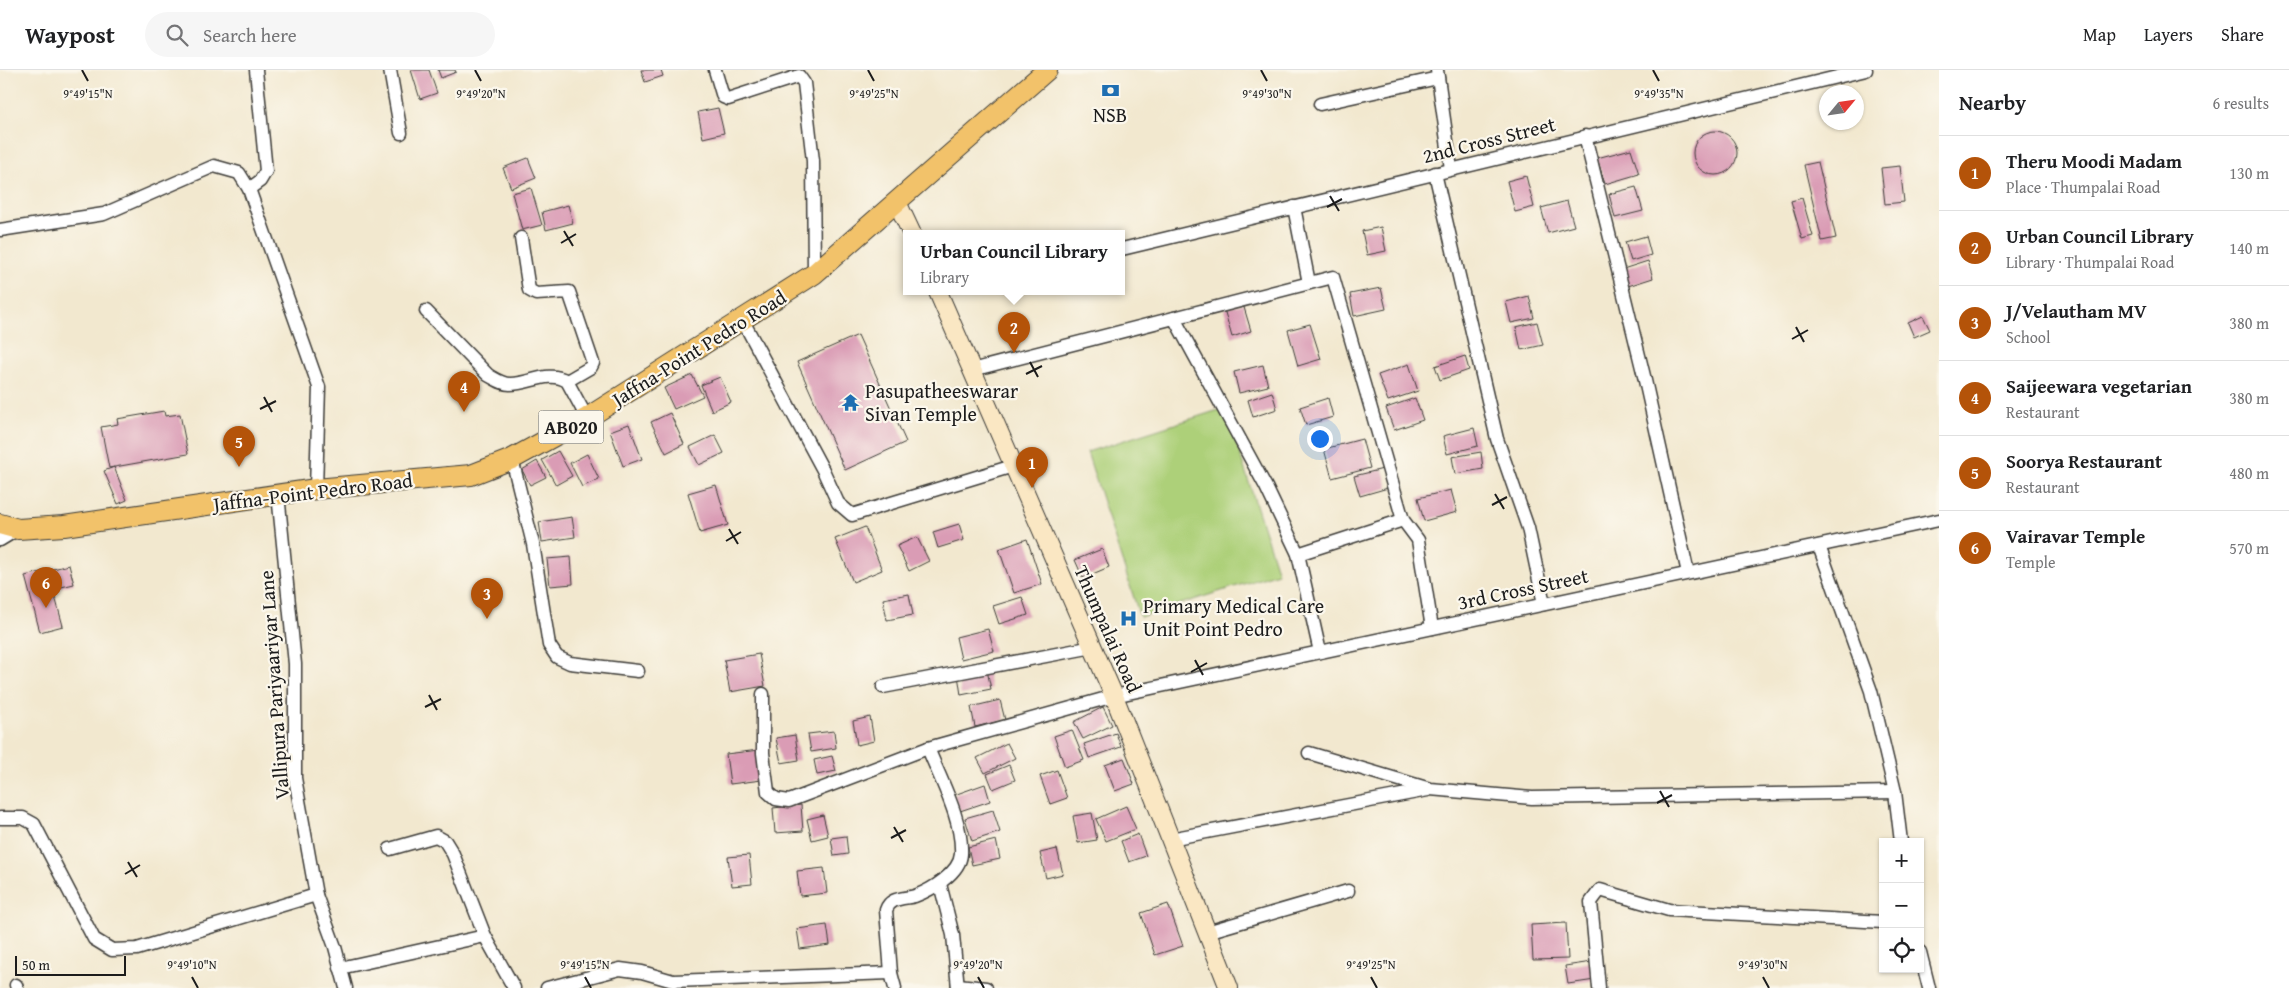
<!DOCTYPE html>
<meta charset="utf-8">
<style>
body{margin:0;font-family:"Gentium Book Plus",serif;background:#f6f6f6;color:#202124}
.controls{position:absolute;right:15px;bottom:15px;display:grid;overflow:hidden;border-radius:0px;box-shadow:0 1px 4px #0004}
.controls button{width:45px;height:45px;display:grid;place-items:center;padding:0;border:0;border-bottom:1px solid #e0e0e0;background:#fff;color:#202124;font:25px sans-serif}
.compass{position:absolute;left:1819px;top:15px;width:45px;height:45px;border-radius:50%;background:#fff;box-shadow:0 1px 4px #0004;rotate:61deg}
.scale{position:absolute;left:15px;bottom:12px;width:111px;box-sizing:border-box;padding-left:5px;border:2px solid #1c1c1c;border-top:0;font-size:14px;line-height:18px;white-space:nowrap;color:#1c1c1c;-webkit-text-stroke:4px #fbf7ec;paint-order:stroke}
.you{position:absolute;left:1319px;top:368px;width:18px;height:18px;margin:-12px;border:4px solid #fff;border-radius:50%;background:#1a73e8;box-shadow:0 0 0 8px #1a73e833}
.badge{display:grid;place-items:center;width:32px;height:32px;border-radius:50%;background:#b45309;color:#fff;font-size:16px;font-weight:700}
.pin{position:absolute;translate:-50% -41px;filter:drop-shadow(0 1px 2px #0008)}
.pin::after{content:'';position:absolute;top:26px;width:18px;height:15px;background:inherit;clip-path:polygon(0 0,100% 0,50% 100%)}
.popup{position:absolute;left:903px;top:160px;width:222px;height:65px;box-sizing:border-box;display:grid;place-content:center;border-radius:0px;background:#fff;filter:drop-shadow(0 1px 4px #0005);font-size:16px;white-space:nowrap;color:#757577}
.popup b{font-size:19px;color:#202124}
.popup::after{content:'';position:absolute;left:50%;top:100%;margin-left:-10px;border:10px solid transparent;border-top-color:#fff}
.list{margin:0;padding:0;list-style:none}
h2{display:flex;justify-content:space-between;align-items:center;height:65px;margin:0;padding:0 20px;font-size:21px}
h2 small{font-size:16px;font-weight:400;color:#757577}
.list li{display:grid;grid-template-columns:32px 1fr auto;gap:15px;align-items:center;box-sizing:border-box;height:75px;padding:0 20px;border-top:1px solid #e0e0e0}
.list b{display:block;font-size:19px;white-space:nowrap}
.list p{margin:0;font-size:16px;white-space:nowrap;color:#757577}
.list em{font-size:16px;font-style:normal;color:#757577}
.icon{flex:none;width:28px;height:28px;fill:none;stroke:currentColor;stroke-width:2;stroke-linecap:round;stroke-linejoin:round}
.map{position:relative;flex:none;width:1939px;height:918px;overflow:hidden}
header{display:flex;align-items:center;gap:30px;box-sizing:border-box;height:70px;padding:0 25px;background:#fff;border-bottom:1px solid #e0e0e0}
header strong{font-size:24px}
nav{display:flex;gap:28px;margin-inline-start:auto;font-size:18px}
.search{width:350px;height:45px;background:#f6f6f6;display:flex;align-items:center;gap:12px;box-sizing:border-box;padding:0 18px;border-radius:28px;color:#757577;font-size:19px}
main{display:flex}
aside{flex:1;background:#fff}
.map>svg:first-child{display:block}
.green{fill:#add079;stroke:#64764a}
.building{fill:#da9cb5}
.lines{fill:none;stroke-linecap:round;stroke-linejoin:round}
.street-casing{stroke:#3c3b37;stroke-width:15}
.secondary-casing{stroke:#3c3b37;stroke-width:20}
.primary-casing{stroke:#3c3b37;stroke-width:22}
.street{stroke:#fff;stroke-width:12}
.secondary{stroke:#fae7c3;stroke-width:18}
.primary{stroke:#f2c26a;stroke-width:20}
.ticks{fill:none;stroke:#1c1c1c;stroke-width:2}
.labels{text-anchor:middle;stroke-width:4.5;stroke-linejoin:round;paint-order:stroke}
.shield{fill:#fbf7ec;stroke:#5f5e5a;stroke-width:1}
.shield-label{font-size:19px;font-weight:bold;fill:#1c1c1c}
.poi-label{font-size:20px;fill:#1c1c1c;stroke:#fbf7ec;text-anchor:start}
.street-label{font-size:20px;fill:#1c1c1c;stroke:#fbf7ec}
.ticks-label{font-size:12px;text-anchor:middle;fill:#1c1c1c;stroke:#fbf7ec;stroke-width:4.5;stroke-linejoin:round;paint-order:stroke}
</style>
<header>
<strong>Waypost</strong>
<div class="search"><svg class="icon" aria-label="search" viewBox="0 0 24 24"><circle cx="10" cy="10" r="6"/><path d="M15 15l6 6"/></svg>Search here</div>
<nav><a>Map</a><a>Layers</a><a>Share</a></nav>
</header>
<main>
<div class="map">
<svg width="1939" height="918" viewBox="0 0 1939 918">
<rect width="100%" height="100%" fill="#fbf7ec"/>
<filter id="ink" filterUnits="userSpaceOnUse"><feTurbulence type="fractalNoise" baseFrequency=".02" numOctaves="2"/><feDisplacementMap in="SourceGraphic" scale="10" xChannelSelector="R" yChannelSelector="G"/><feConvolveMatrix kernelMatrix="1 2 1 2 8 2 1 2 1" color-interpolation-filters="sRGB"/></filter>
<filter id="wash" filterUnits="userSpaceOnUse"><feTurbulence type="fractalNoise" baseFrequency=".0096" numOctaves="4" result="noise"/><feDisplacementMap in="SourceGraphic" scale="20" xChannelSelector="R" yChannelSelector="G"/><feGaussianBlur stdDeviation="1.12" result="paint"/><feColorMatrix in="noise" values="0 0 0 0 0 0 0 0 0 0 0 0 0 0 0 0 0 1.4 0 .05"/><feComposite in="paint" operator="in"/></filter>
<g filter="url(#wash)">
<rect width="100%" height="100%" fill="#f2e8cf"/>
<path class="green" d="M1225 338 1278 503 1140 547 1087 382Z"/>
<g id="blocks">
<g class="building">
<path d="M411 0H429L437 23 420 29Z"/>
<path d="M438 0H455L456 2 441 8Z"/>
<path d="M641 0H661L663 6 645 12Z"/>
<path d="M718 38 724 63 703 68 698 42Z"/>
<circle cx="1715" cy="83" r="22"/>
<path d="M1631 79 1639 104 1605 114 1597 88Z"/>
<path d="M528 88 536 108 511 118 503 98Z"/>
<path d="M1818 92 1836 168 1822 171 1804 95Z"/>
<path d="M1900 96 1904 132 1885 134 1881 98Z"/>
<path d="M1526 106 1534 137 1515 142 1507 111Z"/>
<path d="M1636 117 1643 141 1615 148 1609 124Z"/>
<path d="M531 118 542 155 522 160 512 123Z"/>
<path d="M1802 128 1813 166 1802 169 1791 131Z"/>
<path d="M1567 131 1574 156 1548 163 1541 138Z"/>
<path d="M568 135 573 153 546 160 542 142Z"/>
<path d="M1381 157 1386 181 1367 185 1362 161Z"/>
<path d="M1646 166 1651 185 1631 191 1625 172Z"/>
<path d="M1648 191 1653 208 1628 216 1623 199Z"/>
<path d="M1381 218 1386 239 1354 246 1350 224Z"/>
<path d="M1529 226 1534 248 1511 253 1506 232Z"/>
<path d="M1243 234 1251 261 1232 267 1224 239Z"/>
<path d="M1923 246 1930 260 1914 267 1908 253Z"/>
<path d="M1537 252 1543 275 1521 280 1516 257Z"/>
<path d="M1310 254 1321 289 1298 296 1288 260Z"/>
<path d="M858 265 906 372 845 400 797 292Z"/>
<path d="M1465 286 1469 300 1440 310 1435 296Z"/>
<path d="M1409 294 1418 321 1388 331 1378 305Z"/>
<path d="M1263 295 1268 316 1239 323 1234 302Z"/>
<path d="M692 305 703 326 674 339 664 318Z"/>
<path d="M720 307 731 332 712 341 701 315Z"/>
<path d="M1272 322 1277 339 1253 347 1248 330Z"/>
<path d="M1328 328 1333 347 1306 355 1300 337Z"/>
<path d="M1415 328 1423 350 1394 360 1386 338Z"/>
<path d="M164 341 165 346 180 344 188 384 109 398 101 357 118 354 117 349Z"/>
<path d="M670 343 684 374 666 383 651 352Z"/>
<path d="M629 354 642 389 623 396 610 361Z"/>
<path d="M1474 358 1478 376 1447 384 1443 366Z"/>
<path d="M715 365 724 383 699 395 690 377Z"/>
<path d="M1362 369 1370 398 1332 408 1324 379Z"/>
<path d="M558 381 572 406 556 415 542 390Z"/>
<path d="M1481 382 1483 399 1455 404 1452 387Z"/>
<path d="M587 384 599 409 582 417 570 393Z"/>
<path d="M537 391 546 407 530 415 522 400Z"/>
<path d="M114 397 127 430 118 434 104 401Z"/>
<path d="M1383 399 1388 418 1360 426 1354 406Z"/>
<path d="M716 415 728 455 700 463 688 423Z"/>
<path d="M1451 420 1457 442 1424 451 1418 428Z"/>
<path d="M572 447 575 467 542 472 539 452Z"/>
<path d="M959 454 964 470 938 478 933 462Z"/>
<path d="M865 457 882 500 853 512 835 469Z"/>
<path d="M917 467 929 491 909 501 897 476Z"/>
<path d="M1027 469 1042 514 1014 523 999 479Z"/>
<path d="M1102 479 1109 497 1083 508 1075 490Z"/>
<path d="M571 487 573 514 550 516 547 489Z"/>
<path d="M69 495 74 514 53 519 63 556 40 562 25 506Z"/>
<path d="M909 524 913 545 887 550 883 529Z"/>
<path d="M1022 527 1028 545 999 554 993 536Z"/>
<path d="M988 559 994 581 961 589 956 567Z"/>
<path d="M759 584 765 616 730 622 724 590Z"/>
<path d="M987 600 991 619 961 625 958 605Z"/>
<path d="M1000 630 1005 650 975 657 971 637Z"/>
<path d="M1103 637 1112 655 1083 669 1074 652Z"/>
<path d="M870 647 874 671 857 675 853 651Z"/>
<path d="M1072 660 1084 690 1065 697 1054 666Z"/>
<path d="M834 661 836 678 811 682 808 664Z"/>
<path d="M1116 663 1121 677 1089 688 1084 674Z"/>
<path d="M795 665 799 690 781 693 776 668Z"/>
<path d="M1007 673 1015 688 985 703 977 688Z"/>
<path d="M759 680 762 710 730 714 726 684Z"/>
<path d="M832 686 836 701 817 705 814 690Z"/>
<path d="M1124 688 1134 714 1115 721 1105 695Z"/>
<path d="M1009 695 1015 710 993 719 987 704Z"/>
<path d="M1057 700 1067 728 1050 734 1040 706Z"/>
<path d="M985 714 990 731 960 741 954 725Z"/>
<path d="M801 735 803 761 775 763 773 738Z"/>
<path d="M1126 736 1136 759 1106 771 1096 749Z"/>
<path d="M993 740 1000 762 972 771 965 748Z"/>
<path d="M1092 743 1097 770 1078 773 1073 746Z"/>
<path d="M823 745 828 766 812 770 807 749Z"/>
<path d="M1138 764 1146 786 1129 792 1121 771Z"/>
<path d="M846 766 848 784 834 786 831 768Z"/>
<path d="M996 770 1000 789 972 795 968 777Z"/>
<path d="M1057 779 1063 804 1046 808 1040 783Z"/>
<path d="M749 785 752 814 732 816 728 787Z"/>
<path d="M824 798 827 823 800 826 797 801Z"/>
<path d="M1168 834 1183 876 1155 885 1141 843Z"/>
<path d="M1566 853 1568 889 1533 890 1531 855Z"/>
<path d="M827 855 830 875 800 879 797 859Z"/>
<path d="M1592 892 1595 910 1568 914 1565 896Z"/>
</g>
</g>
</g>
<g filter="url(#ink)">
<use href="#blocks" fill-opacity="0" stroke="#3c3b37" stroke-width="1"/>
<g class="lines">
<defs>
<g id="street">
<path d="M390 0 401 63"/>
<path d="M715 0 723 27 728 29 799 6 804 13 813 91 814 204"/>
<path d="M1437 0 1451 99"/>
<path d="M1320 34 1438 8"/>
<path d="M1585 66 1644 306 1688 503"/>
<path d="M1435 103 1497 369 1528 458 1544 534"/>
<path d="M249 119 260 111 266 101 256 0"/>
<path d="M1294 137 1309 213"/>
<path d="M0 160 104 144 214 96 239 103 249 119 319 317 316 419"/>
<path d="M521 168 529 220 536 224 569 222 593 293 591 297 567 311"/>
<path d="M1122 179 1866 0"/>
<path d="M426 241 488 305C495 309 502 314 510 314 530 314 548 300 567 311L587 348"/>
<path d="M1174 248 1266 417 1298 484 1320 582"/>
<path d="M743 251 823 400 838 433 852 445 1013 396"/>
<path d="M972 300 1333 207 1403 450 1418 470 1432 558"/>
<path d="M512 389 533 474 549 575 557 587 570 593 638 601"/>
<path d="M278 424 295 594V708L316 825 335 877 346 918"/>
<path d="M0 470 18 459"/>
<path d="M1819 476 1871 621 1895 722 1901 772"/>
<path d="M1298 484 1403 450"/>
<path d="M883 617 1093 577"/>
<path d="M763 624V683L768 722 776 729 789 731 928 678 1114 626 1939 450"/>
<path d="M1309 683 1430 719 1532 728 1895 722"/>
<path d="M0 748H23L34 754 94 869 112 880 137 879 316 825"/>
<path d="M1170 769 1428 720"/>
<path d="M390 779 436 766 445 771 453 784 485 866 514 918"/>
<path d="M940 814 953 865 958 918"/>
<path d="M1207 862 1348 821"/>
<path d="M1920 882 1929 918"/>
<path d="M340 898 485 866"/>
<path d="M16 915 17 918"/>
<path d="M958 915 986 918"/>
<path d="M547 918 620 899 642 902 673 911 891 903"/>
<path d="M895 918 891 903 886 840C890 827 904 829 915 826 931 820 960 803 961 784 963 750 940 709 928 678"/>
<path d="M1599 918 1591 832 1600 820 1669 840 1883 852"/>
</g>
<g id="secondary">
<path d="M897 132 912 164"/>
<path d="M938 222 1114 626 1229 918"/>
</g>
<path id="primary" d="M0 454 18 459 64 456 316 419 471 405 512 389 587 348 814 204 1047 0"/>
</defs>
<use href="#street" class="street-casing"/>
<use href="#secondary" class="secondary-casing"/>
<use href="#primary" class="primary-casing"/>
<use href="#street" class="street"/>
<use href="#secondary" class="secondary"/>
<use href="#primary" class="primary"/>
</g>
</g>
<path class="ticks" d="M82 0 88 11M475 0 481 11M868 0 874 11M1261 0 1267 11M1653 0 1659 11M1330 126 1339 141M1327 137 1342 129M564 161 573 176M561 173 576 164M1796 257 1804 272M1792 269 1808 260M1030 292 1038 307M1026 304 1042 296M264 327 272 342M260 339 276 331M1495 424 1504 439M1492 435 1507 427M729 459 738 474M726 471 741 462M1195 590 1203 605M1191 602 1207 593M429 625 437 640M425 637 441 629M1660 721 1669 737M1657 733 1672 725M894 757 903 772M891 768 906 760M128 792 137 807M125 804 140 795M192 907 198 918M585 907 591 918M978 907 984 918M1371 907 1377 918M1763 907 1769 918"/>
<defs>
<symbol id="bank-bare" viewBox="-9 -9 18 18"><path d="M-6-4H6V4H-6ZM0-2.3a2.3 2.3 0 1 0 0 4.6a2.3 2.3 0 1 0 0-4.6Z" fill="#1f6fb2" stroke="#fbf7ec" stroke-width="2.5" paint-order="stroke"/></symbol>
<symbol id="temple-bare" viewBox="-9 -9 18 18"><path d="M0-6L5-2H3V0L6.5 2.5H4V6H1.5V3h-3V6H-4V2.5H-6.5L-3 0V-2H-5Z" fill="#1f6fb2" stroke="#fbf7ec" stroke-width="2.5" paint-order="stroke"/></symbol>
<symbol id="hospital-bare" viewBox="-9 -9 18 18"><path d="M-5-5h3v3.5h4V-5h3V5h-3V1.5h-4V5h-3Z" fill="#1f6fb2" stroke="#fbf7ec" stroke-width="2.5" paint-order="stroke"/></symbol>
</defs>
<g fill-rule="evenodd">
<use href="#bank-bare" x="1098" y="8" width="25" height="25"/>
<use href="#temple-bare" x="838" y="320" width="25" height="25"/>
<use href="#hospital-bare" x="1116" y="536" width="25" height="25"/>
</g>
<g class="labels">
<rect class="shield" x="538.5" y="340.5" width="65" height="33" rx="4"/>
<g class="shield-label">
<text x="571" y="364">AB020</text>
</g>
<g class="poi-label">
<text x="1110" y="52" text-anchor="middle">NSB</text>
<text x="865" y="328">Pasupatheeswarar<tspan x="865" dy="23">Sivan Temple</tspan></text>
<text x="1143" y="543">Primary Medical Care<tspan x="1143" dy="23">Unit Point Pedro</tspan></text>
</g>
<g class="street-label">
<text transform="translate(1489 70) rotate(-14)" y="7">2nd Cross Street</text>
<text transform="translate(699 278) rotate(-32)" y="7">Jaffna-Point Pedro Road</text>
<text transform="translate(313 422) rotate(-7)" y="7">Jaffna-Point Pedro Road</text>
<text transform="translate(1523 519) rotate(-12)" y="7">3rd Cross Street</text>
<text transform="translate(1108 559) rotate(66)" y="7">Thumpalai Road</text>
<text transform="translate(274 615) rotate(-94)" y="7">Vallipura Pariyaariyar Lane</text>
</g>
</g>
<g class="ticks-label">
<text x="88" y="28">9°49'15"N</text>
<text x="481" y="28">9°49'20"N</text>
<text x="874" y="28">9°49'25"N</text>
<text x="1267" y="28">9°49'30"N</text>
<text x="1659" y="28">9°49'35"N</text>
<text x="192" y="899">9°49'10"N</text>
<text x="585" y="899">9°49'15"N</text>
<text x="978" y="899">9°49'20"N</text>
<text x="1371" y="899">9°49'25"N</text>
<text x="1763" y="899">9°49'30"N</text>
</g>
</svg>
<div class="controls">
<button>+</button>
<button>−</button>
<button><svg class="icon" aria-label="locate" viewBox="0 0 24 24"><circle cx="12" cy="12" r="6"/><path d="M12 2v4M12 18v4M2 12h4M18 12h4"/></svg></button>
</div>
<svg class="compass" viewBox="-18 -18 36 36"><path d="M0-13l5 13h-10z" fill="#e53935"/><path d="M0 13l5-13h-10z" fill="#757577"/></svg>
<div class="scale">50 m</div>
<div class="you"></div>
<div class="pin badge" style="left:1032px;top:418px">1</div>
<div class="pin badge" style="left:1014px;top:283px">2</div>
<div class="popup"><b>Urban Council Library</b>Library</div>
<div class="pin badge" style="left:487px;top:549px">3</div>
<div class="pin badge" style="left:464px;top:342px">4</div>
<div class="pin badge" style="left:239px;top:397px">5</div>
<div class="pin badge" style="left:46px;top:538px">6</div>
</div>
<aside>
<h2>Nearby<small>6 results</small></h2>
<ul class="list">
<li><span class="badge">1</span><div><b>Theru Moodi Madam</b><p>Place · Thumpalai Road</p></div><em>130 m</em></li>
<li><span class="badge">2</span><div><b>Urban Council Library</b><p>Library · Thumpalai Road</p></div><em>140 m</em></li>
<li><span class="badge">3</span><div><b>J/Velautham MV</b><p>School</p></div><em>380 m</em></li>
<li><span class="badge">4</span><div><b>Saijeewara vegetarian</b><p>Restaurant</p></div><em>380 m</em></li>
<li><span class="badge">5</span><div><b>Soorya Restaurant</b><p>Restaurant</p></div><em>480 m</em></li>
<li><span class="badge">6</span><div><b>Vairavar Temple</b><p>Temple</p></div><em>570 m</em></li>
</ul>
</aside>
</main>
